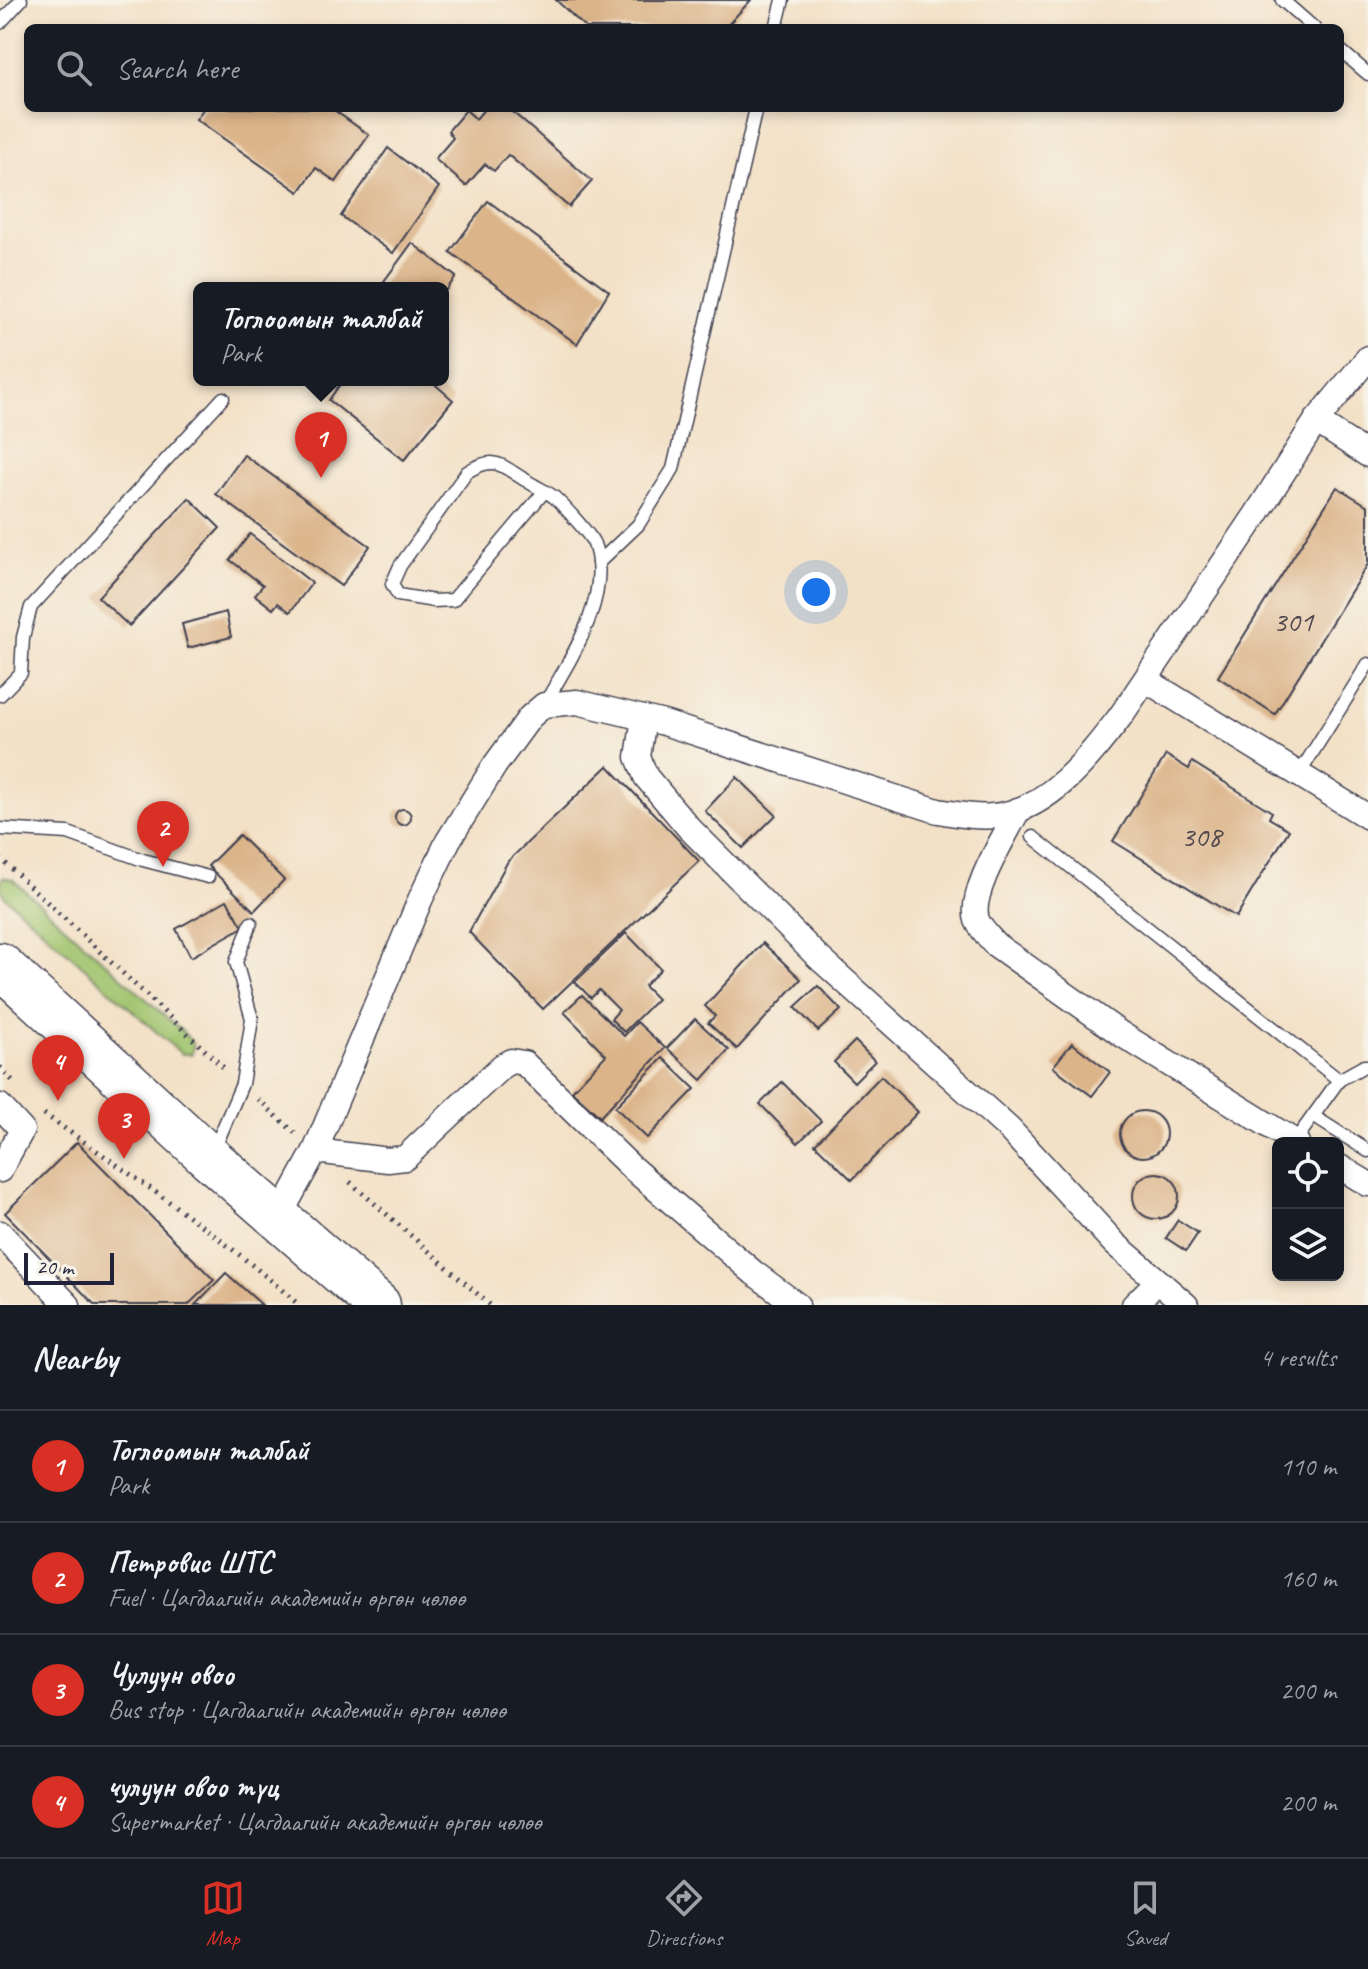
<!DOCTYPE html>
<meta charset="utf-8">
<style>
body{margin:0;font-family:Caveat,sans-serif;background:#20242c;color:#f1f3f6}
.controls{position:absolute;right:24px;bottom:24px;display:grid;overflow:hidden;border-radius:12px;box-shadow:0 4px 12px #0003}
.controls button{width:72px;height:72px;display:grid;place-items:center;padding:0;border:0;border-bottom:2px solid #363941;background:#171b24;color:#f1f3f6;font:40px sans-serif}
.scale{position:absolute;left:24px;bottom:20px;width:90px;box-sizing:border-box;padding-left:8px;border:4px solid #22223b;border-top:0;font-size:22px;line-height:28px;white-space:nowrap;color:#22223b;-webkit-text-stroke:6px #f7f3e8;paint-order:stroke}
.you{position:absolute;left:816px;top:592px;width:28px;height:28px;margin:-20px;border:6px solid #fff;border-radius:50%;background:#1a73e8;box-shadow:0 0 0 12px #1a73e833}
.badge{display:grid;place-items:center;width:52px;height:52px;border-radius:50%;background:#d93025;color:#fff;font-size:26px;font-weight:700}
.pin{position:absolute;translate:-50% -66px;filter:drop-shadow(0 2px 4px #0008)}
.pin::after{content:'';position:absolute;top:42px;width:28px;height:24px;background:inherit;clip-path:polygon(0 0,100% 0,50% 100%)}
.popup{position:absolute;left:193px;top:282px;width:256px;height:104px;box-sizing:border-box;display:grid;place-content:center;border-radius:12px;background:#171b24;filter:drop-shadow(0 2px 6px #0005);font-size:26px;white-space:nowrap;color:#9ea1a6}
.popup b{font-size:30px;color:#f1f3f6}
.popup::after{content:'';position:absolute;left:50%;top:100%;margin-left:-16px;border:16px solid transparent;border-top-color:#171b24}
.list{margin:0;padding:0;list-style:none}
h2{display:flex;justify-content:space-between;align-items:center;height:104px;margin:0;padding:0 32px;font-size:34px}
h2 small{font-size:26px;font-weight:400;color:#9ea1a6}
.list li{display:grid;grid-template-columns:52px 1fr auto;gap:24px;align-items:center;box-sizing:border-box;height:112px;padding:0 32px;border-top:2px solid #363941}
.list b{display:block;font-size:30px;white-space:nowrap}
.list p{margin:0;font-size:26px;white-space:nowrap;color:#9ea1a6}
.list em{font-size:26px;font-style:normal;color:#9ea1a6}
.icon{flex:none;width:44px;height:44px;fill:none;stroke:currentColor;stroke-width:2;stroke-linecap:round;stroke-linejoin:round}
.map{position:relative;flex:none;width:1368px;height:1305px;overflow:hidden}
.search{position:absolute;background:#171b24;box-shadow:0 4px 12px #0003;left:24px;right:24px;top:24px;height:88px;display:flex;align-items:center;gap:20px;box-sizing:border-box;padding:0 28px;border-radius:12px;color:#9ea1a6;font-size:30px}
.sheet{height:552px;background:#171b24}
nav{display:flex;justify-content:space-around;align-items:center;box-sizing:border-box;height:112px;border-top:2px solid #363941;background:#171b24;font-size:22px;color:#9ea1a6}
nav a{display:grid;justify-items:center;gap:4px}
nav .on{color:#d93025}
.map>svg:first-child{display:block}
.green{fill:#a2c46e;stroke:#627354;stroke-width:2}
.building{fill:#dbb489}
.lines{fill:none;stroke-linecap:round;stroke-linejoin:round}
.lane-casing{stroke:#413f50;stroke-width:15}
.street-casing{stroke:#413f50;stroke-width:27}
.highway-casing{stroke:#413f50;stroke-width:47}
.path{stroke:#413f50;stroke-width:5;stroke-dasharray:2 6;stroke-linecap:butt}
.lane{stroke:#fff;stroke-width:12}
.street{stroke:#fff;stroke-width:24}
.highway{stroke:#fff;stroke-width:44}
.labels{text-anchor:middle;stroke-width:8;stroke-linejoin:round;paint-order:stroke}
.number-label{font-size:30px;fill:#50464e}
</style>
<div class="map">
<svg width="1368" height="1305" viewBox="0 0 1368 1305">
<rect width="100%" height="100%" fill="#f7f3e8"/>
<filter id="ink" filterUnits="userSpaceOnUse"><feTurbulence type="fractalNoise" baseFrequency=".0125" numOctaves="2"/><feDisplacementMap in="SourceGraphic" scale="16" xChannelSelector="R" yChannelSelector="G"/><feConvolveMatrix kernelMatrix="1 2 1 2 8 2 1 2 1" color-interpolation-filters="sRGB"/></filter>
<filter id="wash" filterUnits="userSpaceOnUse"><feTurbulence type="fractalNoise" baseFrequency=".006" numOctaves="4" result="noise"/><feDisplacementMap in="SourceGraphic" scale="32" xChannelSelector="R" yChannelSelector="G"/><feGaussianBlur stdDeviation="1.8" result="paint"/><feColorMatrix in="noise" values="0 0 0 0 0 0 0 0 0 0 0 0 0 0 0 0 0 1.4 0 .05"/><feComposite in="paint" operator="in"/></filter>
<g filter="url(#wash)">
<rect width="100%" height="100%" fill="#f3e1c7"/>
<path class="green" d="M3 877 12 879 184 1033 193 1044 192 1054H182L171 1045 4 896 0 887Z"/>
<g id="blocks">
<g class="building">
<path d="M556 0H751L725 28H586Z"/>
<path d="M204 108H331L369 135 336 182 316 168 299 192 196 119Z"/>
<path d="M485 108H508L592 181 569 207 508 155 494 171 485 164 466 186 435 159 453 138 448 131 466 110 476 119Z"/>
<path d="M388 148 439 187 393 253 341 216Z"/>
<path d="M488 201 609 291 577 344 450 252Z"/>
<path d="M412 243 456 277 443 294V288H379Z"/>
<path d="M343 380H430L453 400 404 460 329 400Z"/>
<path d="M244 455 370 546 341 586 216 494Z"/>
<path d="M1337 487 1368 506V564L1275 714 1218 677Z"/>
<path d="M189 498 220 528 129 626 98 597Z"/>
<path d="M250 534 312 583 290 612 278 603 273 609 255 595 263 585 230 560Z"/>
<path d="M226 612 231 637 188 648 182 624Z"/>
<path d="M1166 755 1189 769 1192 762 1272 812 1269 818 1289 830 1236 917 1113 841Z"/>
<path d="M608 766 699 861 543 1009 469 932 508 861Z"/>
<path d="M737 777 776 815 743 848 705 811Z"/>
<circle cx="403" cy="817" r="8"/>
<path d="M239 835 284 880 254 911 208 866Z"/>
<path d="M227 900 243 927 191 957 176 929Z"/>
<path d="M626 933 661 969 644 986 657 999 624 1032 611 1019 619 1010 599 990 591 998 575 982Z"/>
<path d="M763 943 801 979 737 1049 708 1023 715 1016 705 1006Z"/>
<path d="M818 986 841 1010 818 1031 795 1007Z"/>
<path d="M582 995 624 1036 637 1022 665 1048 600 1117 572 1091 606 1055 564 1012Z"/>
<path d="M695 1019 729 1050 702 1080 667 1048Z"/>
<path d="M855 1041 875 1061 854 1082 834 1062Z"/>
<path d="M1072 1043 1110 1072 1092 1096 1053 1067Z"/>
<path d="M663 1058 695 1089 647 1138 615 1107Z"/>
<path d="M881 1076 918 1112 852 1180 815 1144Z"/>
<path d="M782 1082 821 1121 798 1143 760 1104Z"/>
<circle cx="1143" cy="1134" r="23"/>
<path d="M77 1142 214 1280 188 1305H95L5 1213Z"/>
<circle cx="1156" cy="1196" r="23"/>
<path d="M1178 1220 1198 1233 1186 1251 1166 1238Z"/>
<path d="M226 1273 262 1305H195Z"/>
</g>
</g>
</g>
<g filter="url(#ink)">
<use href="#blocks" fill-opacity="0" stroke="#413f50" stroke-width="2"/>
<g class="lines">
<defs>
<g id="lane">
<path d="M1282 0 1314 28"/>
<path d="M0 23 21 0"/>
<path d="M776 28 783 0"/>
<path d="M1340 50 1368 74"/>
<path d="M544 492 453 600 434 601 398 595 392 584 400 566 467 472C496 454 501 466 527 481 536 487 546 491 554 497 563 505 590 534 594 544 613 597 569 661 544 705"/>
<path d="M598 563 638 525 673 469 756 108"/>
<path d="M0 695 21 673 23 637 31 607 223 398"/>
<path d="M1299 774 1368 664"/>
<path d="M0 829 68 833 143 860 208 877"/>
<path d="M1033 837 1339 1080"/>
<path d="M1313 1116 1368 1151"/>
<path d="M1295 1141 1339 1080 1364 1066H1368"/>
<path d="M213 1152 242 1084 252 1019 236 962 251 923"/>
</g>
<g id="street">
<path d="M1316 421 1368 455"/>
<path d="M1146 680 1368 817"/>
<path d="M644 718 638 757 646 777 689 828 818 957 1009 1129 1115 1244 1186 1305"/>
<path d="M1018 810C1006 835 968 893 977 920 981 930 989 937 996 945L1121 1034 1297 1143"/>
<path d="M0 1106 22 1130 0 1170"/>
<path d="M315 1151 388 1160 405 1158 502 1066 511 1061 524 1063 631 1167 754 1273 797 1305"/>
<path d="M1338 1166 1368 1184"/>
<path d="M279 1217 315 1151 420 900 448 841 495 765 530 717 544 705 577 702 664 723 938 811C957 814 976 818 994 816 1049 810 1089 757 1120 717L1256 515 1316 421 1368 358"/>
<path d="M0 1233 68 1305"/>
<path d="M1134 1305 1157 1282"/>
</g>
<path id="highway" d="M0 965 210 1158 378 1305"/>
</defs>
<use href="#lane" class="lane-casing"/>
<use href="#street" class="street-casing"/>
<use href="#highway" class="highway-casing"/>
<g class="path">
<path d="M0 858 224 1068"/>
<path d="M0 1067 13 1081"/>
<path d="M258 1099 295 1133"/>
<path d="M44 1114C131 1175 220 1234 299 1305"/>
<path d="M350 1182 490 1305"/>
</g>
<use href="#lane" class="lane"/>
<use href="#street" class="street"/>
<use href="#highway" class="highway"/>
</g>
</g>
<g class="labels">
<g class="number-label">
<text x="1293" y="631">301</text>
<text x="1201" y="846">308</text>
</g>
</g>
</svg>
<div class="controls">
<button><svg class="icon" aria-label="locate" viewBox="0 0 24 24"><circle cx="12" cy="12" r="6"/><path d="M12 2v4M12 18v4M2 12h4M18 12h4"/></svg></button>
<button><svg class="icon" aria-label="layers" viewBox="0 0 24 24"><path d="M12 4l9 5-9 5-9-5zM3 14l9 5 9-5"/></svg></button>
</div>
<div class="scale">20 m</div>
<div class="you"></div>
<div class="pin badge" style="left:321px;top:478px">1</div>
<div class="popup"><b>Тоглоомын талбай</b>Park</div>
<div class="pin badge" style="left:163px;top:867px">2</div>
<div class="pin badge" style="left:124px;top:1159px">3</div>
<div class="pin badge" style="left:58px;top:1101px">4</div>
<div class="search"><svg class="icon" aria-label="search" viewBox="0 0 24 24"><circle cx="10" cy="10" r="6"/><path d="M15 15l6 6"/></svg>Search here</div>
</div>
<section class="sheet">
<h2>Nearby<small>4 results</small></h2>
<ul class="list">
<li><span class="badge">1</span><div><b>Тоглоомын талбай</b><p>Park</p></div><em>110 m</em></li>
<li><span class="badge">2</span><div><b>Петровис ШТС</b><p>Fuel · Цагдаагийн академийн өргөн чөлөө</p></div><em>160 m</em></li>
<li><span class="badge">3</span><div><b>Чулуун овоо</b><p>Bus stop · Цагдаагийн академийн өргөн чөлөө</p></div><em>200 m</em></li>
<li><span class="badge">4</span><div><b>чулуун овоо түц</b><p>Supermarket · Цагдаагийн академийн өргөн чөлөө</p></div><em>200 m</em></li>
</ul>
</section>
<nav>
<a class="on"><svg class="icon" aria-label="map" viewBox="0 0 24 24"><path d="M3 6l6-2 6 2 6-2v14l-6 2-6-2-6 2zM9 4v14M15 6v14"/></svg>Map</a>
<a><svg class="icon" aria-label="directions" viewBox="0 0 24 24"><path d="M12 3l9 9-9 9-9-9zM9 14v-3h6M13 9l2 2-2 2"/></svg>Directions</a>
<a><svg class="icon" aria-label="saved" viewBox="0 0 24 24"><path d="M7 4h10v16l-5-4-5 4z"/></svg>Saved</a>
</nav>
